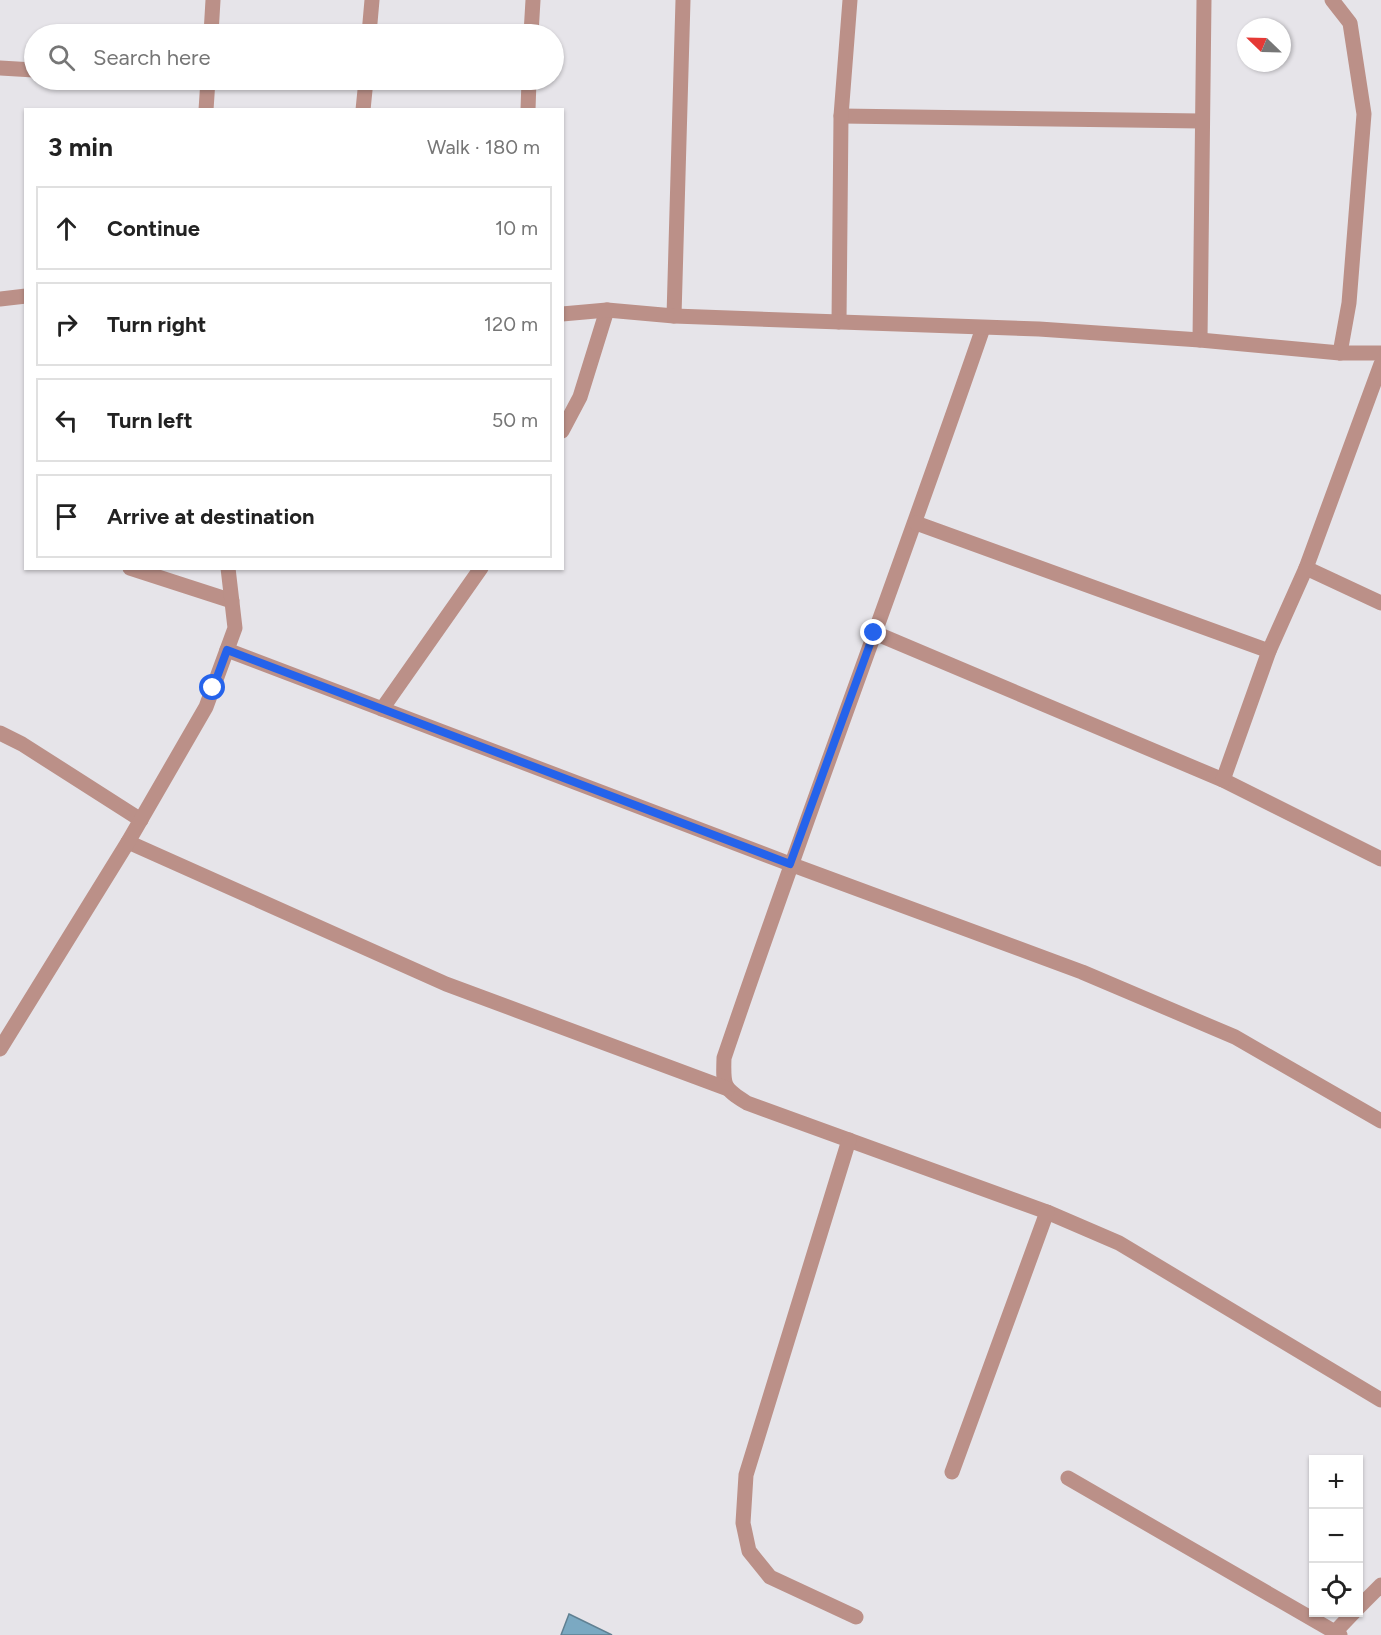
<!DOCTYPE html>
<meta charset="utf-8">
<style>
body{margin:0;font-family:Figtree,sans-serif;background:#f2f2f2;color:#222}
.controls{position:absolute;right:18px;bottom:18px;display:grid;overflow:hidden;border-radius:0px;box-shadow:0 2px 4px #0004}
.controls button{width:54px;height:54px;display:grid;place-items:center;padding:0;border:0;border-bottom:2px solid #e0e0e0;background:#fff;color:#222;font:30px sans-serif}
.compass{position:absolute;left:1237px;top:18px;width:54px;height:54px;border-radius:50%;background:#fff;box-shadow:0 2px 4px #0004;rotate:293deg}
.stop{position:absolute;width:18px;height:18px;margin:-14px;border:4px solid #2563eb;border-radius:50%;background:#fff}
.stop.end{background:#2563eb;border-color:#fff;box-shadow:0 2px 6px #0008}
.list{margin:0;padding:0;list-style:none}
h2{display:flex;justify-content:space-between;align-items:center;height:78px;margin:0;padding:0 24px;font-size:26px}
h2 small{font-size:20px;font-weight:400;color:#767676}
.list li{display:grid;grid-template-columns:39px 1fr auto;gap:18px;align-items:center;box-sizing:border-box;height:84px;margin:0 12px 12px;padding:0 12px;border:2px solid #e0e0e0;border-radius:0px}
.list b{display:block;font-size:22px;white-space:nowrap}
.list em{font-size:20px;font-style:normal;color:#767676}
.icon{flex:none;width:33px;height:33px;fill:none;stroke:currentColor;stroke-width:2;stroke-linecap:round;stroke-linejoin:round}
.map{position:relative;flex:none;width:1381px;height:1635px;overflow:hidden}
.search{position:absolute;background:#fff;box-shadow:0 2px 4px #0004;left:24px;top:24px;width:540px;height:66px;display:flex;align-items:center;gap:15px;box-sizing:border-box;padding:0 21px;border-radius:33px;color:#767676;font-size:22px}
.panel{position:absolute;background:#fff;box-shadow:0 2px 4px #0004;left:24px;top:108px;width:540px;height:462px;border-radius:0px}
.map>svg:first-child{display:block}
.water{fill:#7ba9c2;stroke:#608092;stroke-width:1.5}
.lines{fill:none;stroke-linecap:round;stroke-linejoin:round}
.minor{stroke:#bb9088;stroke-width:15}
.tertiary{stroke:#bb9088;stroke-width:15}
.route{stroke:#2563eb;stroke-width:8}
</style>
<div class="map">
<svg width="1381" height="1635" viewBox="0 0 1381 1635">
<rect width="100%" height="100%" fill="#e6e4e9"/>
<path class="water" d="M569 1614 612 1635H561Z"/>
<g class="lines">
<g class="minor">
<path d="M1332 0 1350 23 1364 114 1349 303 1340 353"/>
<path d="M211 34 213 0"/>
<path d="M369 34 372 0"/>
<path d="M531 34 533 0"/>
<path d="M0 68 34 70"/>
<path d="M206 110 208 80"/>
<path d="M363 110 366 80"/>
<path d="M528 110 529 80"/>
<path d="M841 116 1201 121"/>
<path d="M674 316 683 0"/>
<path d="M839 322 841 116 850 0"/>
<path d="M983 328C899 572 807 813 724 1058 723 1086 723 1088 747 1103L1047 1212 1119 1243 1381 1400"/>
<path d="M1200 340 1204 0"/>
<path d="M562 431 580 397 607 310"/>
<path d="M916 523 1269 651"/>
<path d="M130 568 232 601"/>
<path d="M1306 568 1381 603"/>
<path d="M875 633 1223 780 1381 859"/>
<path d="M227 650 790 864 1082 972 1235 1037 1381 1121"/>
<path d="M382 709 481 568"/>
<path d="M0 733 22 744 141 820"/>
<path d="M1223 780 1269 651 1306 568 1381 364"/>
<path d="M128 842 446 984 728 1089"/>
<path d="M0 1049 128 842 206 707 235 628 228 568"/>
<path d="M849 1140 746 1475 743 1523 749 1551 770 1577 856 1617"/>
<path d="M952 1472 1047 1212"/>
<path d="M1068 1478 1340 1635"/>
<path d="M1358 1608 1381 1585"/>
<path d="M1335 1632 1354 1612"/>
</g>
<g class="tertiary">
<path d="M0 299 26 296"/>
<path d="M562 314 607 310 674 316 1039 329 1200 340 1340 353H1381"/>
</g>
</g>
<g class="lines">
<path class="route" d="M213 688 227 650 790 864 874 633"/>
</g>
</svg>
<div class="controls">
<button>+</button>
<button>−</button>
<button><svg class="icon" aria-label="locate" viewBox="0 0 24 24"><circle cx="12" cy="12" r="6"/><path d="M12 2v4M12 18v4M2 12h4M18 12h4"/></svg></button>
</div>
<svg class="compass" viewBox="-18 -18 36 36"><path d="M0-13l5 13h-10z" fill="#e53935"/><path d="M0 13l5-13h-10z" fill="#767676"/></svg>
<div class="stop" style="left:213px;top:688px"></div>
<div class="stop end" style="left:874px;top:633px"></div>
<div class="search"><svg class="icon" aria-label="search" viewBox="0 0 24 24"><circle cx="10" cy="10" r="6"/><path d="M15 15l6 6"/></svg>Search here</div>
<section class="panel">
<h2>3 min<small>Walk · 180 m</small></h2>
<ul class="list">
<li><svg class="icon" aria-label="ahead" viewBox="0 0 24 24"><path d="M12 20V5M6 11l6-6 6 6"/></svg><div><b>Continue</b></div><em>10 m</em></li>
<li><svg class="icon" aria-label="right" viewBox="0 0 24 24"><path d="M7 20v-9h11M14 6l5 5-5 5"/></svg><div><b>Turn right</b></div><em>120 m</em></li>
<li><svg class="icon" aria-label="left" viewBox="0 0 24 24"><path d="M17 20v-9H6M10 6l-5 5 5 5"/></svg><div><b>Turn left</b></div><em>50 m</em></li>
<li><svg class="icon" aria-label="arrive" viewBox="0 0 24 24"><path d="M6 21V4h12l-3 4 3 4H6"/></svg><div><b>Arrive at destination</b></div></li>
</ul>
</section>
</div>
